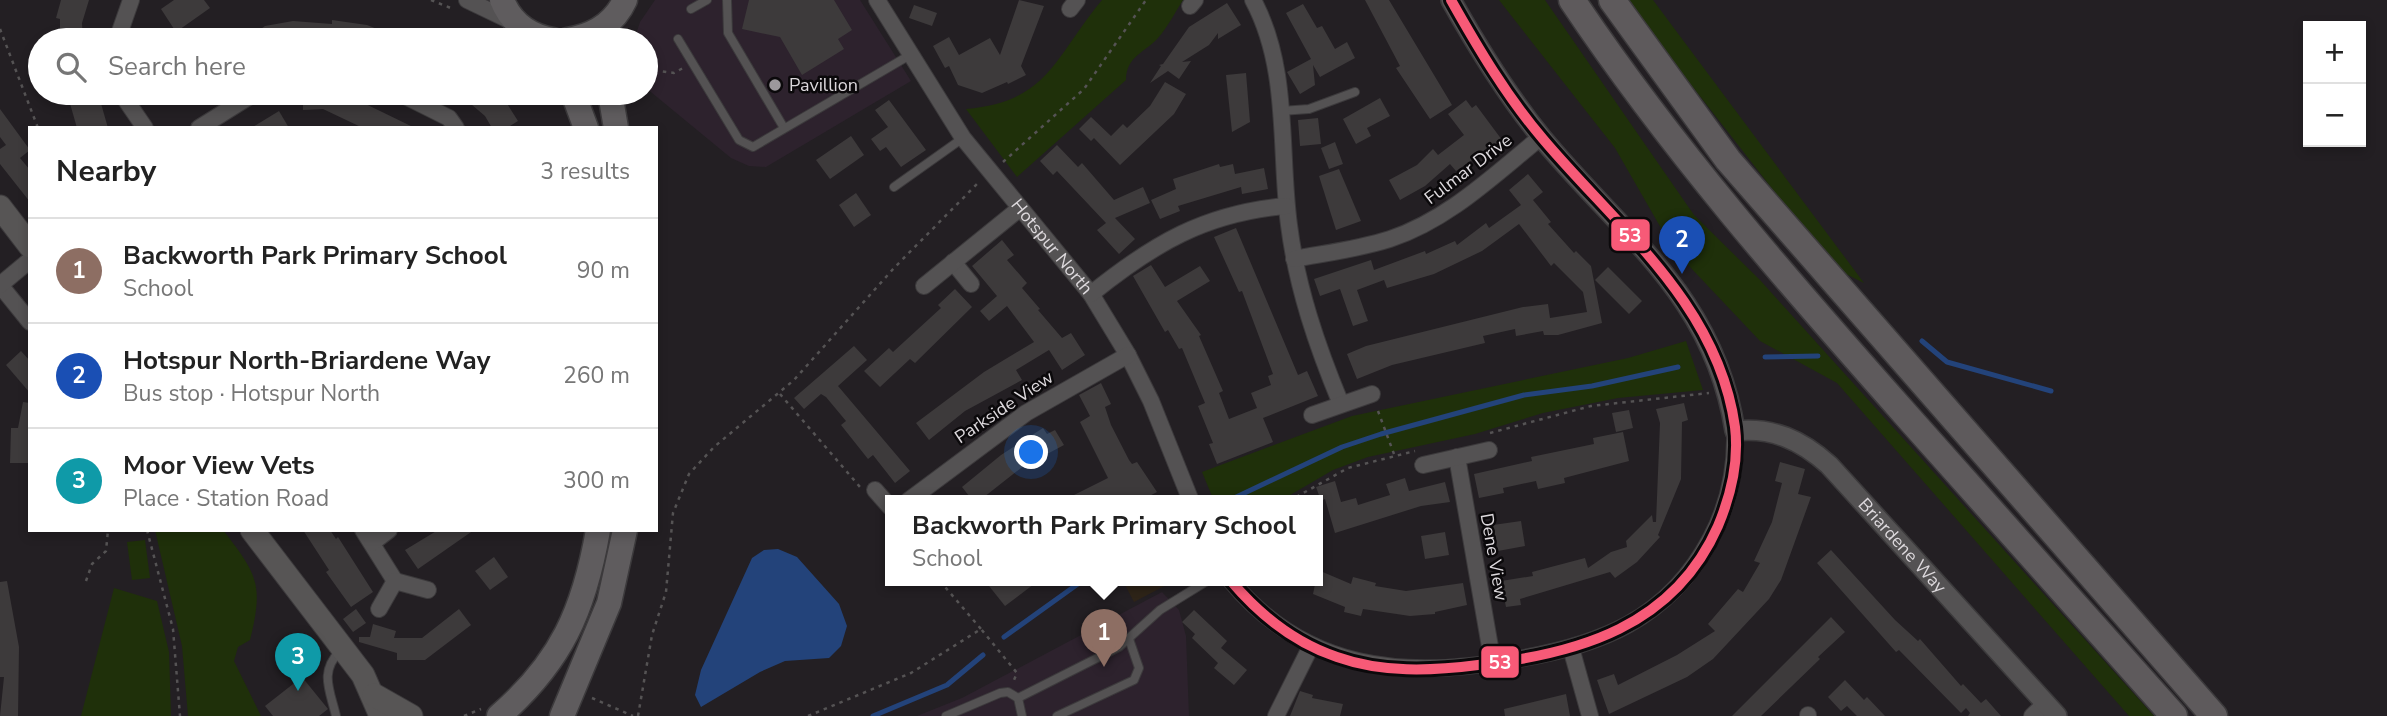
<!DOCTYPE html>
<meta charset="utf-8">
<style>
body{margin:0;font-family:"Nunito Sans",sans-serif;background:#f2f2f2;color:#222}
.controls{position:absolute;right:21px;top:21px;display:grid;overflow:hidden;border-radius:0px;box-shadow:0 4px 10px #0003}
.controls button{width:63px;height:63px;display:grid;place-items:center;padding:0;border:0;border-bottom:2px solid #e0e0e0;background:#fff;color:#222;font:35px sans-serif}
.you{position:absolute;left:1032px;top:453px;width:24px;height:24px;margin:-18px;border:5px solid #fff;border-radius:50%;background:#1a73e8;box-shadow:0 0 0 10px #1a73e833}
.badge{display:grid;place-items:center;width:46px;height:46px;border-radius:50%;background:#ea580c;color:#fff;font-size:23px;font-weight:700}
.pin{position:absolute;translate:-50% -58px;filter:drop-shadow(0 2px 4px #0008)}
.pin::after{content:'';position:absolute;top:37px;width:24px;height:21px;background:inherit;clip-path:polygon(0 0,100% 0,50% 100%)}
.popup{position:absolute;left:885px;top:495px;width:438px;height:91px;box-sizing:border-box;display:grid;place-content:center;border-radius:0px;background:#fff;filter:drop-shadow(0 2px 5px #0005);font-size:23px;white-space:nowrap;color:#767676}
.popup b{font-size:26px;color:#222}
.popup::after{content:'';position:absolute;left:50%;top:100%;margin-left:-14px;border:14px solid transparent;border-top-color:#fff}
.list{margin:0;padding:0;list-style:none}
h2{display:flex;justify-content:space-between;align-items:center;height:91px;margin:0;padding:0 28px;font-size:30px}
h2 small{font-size:23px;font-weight:400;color:#767676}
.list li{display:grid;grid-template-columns:46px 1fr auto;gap:21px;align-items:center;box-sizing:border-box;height:105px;padding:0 28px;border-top:2px solid #e0e0e0}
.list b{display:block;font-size:26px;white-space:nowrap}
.list p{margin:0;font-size:23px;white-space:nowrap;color:#767676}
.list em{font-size:23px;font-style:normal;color:#767676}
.icon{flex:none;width:38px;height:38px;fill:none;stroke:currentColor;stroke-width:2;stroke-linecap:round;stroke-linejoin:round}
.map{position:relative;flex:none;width:2387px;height:716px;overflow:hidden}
.search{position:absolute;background:#fff;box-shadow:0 4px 10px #0003;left:28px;top:28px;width:630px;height:77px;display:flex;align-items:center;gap:18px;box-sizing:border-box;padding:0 24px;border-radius:38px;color:#767676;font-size:26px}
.panel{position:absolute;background:#fff;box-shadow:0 4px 10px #0003;left:28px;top:126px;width:630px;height:406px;border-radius:0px}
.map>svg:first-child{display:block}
.built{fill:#2d222d}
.industrial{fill:#2e2418}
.green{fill:#1f300a}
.water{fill:#23437a}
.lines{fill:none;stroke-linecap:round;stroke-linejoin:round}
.stream{stroke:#23437a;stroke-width:5}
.building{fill:#3d3a3b}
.service-casing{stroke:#3c3a3c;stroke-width:10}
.minor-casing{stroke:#3c3a3c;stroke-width:18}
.tertiary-casing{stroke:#3c3a3c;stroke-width:22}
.secondary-casing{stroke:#3c3a3c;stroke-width:25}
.primary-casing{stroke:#3c3a3c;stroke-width:27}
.trunk-casing{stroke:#3c3a3c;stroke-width:29}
.path{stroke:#555354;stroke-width:2.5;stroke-dasharray:3.5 5;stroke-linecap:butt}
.service{stroke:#545253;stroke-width:8}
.minor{stroke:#545253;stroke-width:16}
.tertiary{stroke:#545253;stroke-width:19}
.secondary{stroke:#575555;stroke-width:23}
.primary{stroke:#5f5c5e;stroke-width:24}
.trunk{stroke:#5e5a5c;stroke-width:26}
.bus-1-casing{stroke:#0b090b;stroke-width:16}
.bus-1{stroke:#f75a77;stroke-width:10}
.poi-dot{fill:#9c989c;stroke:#0b090b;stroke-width:2.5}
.labels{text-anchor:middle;stroke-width:5;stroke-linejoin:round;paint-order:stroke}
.poi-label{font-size:18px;fill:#ddd9dd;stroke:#0b090b;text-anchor:start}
.street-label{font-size:18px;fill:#ddd9dd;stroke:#0b090b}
.line-badge{stroke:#0b090b;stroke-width:2.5}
.badge-label{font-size:19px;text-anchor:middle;font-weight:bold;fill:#fff}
</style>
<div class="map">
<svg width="2387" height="716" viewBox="0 0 2387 716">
<rect width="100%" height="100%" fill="#231f23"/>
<g class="built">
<path d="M655 0H860L911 81 766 167 749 166 731 158 646 88V40H634L640 22Z"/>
<path d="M1162 592 1179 610 1186 636 1189 716H917L962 698Z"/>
</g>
<path class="industrial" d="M1123 581H1174L1134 602Z"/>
<g class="green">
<path d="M1102 0H1183C1175 12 1168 27 1158 38 1146 52 1126 56 1126 80L1017 177 966 109C1049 102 1055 56 1102 0Z"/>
<path d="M1499 0H1545L1694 215 1760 280 2154 716H2129L1837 383 1760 341 1673 249 1615 148Z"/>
<path d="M1625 0H1653L1864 283 1834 268Z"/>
<path d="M1686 341 1703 390 1618 398 1543 413 1475 434 1368 457 1333 470 1280 501H1214L1202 472 1352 416 1628 358Z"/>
<path d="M155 530H223C257 574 264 584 250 640L238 647 234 661 261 716H188L182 646Z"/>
<path d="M145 540 150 578 132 580 127 542Z"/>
<path d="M114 588 157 601 169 652 171 716H81Z"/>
</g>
<path class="water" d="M778 549 797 557 839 604 847 626 841 646 829 658 785 661 760 672 701 707 695 695 701 670 752 558 764 550Z"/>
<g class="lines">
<g class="stream">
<path d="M1922 341 1947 362 2051 391"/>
<path d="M1765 357 1818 356"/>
<path d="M1232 499 1342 447 1381 434 1524 395 1592 386 1678 367"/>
<path d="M1004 637 1082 581"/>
<path d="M873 716 947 685 983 655"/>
</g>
</g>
<g class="building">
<path d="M61 0H89L82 23 83 40H60V19L56 18Z"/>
<path d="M174 0H204L210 8 176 32 161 9Z"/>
<path d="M749 0H834L852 30 838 39 844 49 802 75 780 37 742 29Z"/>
<path d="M1019 0 1044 6 1021 66 1026 75 1008 84 1007 82 982 93 958 85 949 66 945 68 933 46 949 37 959 55 990 38 1000 55Z"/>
<path d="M1365 0H1389L1452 105 1430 119 1396 68 1400 66Z"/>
<path d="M1227 3 1241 25 1218 39V33L1209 45 1182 62 1191 61 1179 79 1168 71 1150 83 1161 66 1159 65 1163 64 1189 27Z"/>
<path d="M1303 4 1317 28 1322 26 1335 49 1347 42 1355 58 1320 77 1313 65 1315 85 1300 94 1287 72 1311 59 1286 13Z"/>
<path d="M914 5 937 13 932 26 909 18Z"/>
<path d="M332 20 367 25 405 40H245L265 26 293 21 332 24Z"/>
<path d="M1246 73 1250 122 1232 132 1226 75Z"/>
<path d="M1165 82 1186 94 1174 114 1120 165 1094 138 1091 141 1079 129 1091 117 1111 136 1123 124 1127 128 1150 106Z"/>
<path d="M67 93H98L108 128H77Z"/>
<path d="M303 93H343L415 128H363L323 109 303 110Z"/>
<path d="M458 93H496L506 102 518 121 507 128H492L485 116Z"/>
<path d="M1380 98 1390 116 1367 128 1371 136 1356 144 1343 119Z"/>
<path d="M889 100 926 150 901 167 886 147 880 151 871 139 888 127 875 110Z"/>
<path d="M1466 100 1472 108 1476 105 1502 140 1456 171 1450 164 1425 186 1400 200 1389 180 1417 165 1433 149 1438 155 1464 135 1448 114Z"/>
<path d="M0 109 30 150 20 158 30 170V202L0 164V149L6 145 0 137Z"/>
<path d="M279 111 289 128H251Z"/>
<path d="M1318 118 1321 144 1300 146 1298 120Z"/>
<path d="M851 136 864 155 830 179 816 160Z"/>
<path d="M1335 142 1343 164 1329 169 1321 148Z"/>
<path d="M1057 145 1078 167 1082 163 1114 200 1143 187 1150 203 1115 218 1135 239 1119 254 1097 230 1106 223 1057 171 1053 175 1040 161Z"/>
<path d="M1219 164 1220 167 1233 164 1235 174 1264 168 1268 189 1242 194 1241 187 1178 206 1180 211 1160 219 1151 200 1176 189 1173 179Z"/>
<path d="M1339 169 1361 221 1336 230 1319 176Z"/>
<path d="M1528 174 1543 192 1533 200 1551 222 1548 224 1574 253 1576 251 1591 266 1602 323 1558 335H1544L1543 331 1516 336 1515 329 1483 336 1485 343 1392 365 1357 379 1347 354 1366 346 1523 307 1548 304 1550 318 1587 312 1583 292 1554 263 1551 266 1519 224 1482 251 1434 274 1387 288 1384 280 1357 290 1368 321 1353 326 1340 289 1320 296 1314 279 1371 260 1374 270 1425 251 1426 254 1455 241 1457 245 1486 223 1489 228 1521 205 1509 190Z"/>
<path d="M856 193 871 215 854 227 839 205Z"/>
<path d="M1236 228 1298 375 1307 371 1318 396 1263 418 1273 442 1217 464 1209 444 1213 443 1198 406 1205 403 1182 348 1179 349 1168 330 1165 332 1133 276 1151 265 1165 287 1200 266 1210 281 1177 301 1201 335 1199 336 1223 391 1219 393 1229 419 1257 408 1251 393 1271 385 1268 376 1273 374 1242 291 1239 292 1214 237Z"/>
<path d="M1002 240 1014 255 1007 260 1027 283 1022 288 1040 309 1038 310 1062 338 1071 333 1085 355 1062 370 1049 350 1016 370 1022 380 965 411 929 440 916 423 984 372 1034 342 1007 306 989 321 980 311 997 296 972 266Z"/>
<path d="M1608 267 1642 301 1629 314 1595 280Z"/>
<path d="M955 289 972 307 915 363 910 359 880 387 864 371 889 348 893 352 941 308 938 305Z"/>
<path d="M854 346 867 360 838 386 910 471 895 483 873 455 868 459 841 425 846 421 826 397 821 394 804 409 794 398Z"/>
<path d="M21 351 30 361V393L6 365Z"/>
<path d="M1101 383 1111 404 1105 407 1111 425 1129 460 1132 464 1137 462 1157 492 1140 501H1062L1108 478 1080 422 1090 416 1079 395Z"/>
<path d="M23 402 30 403V463H10L11 428H18Z"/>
<path d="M1684 403 1688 420 1682 422 1681 479 1658 535 1660 537 1637 562 1615 578 1610 572 1520 599 1521 605 1506 607 1501 581 1533 576 1532 572 1585 558 1588 568 1611 552 1627 547 1626 541 1652 515 1653 522H1656L1660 423 1656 409Z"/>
<path d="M1629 410 1633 428 1616 432 1612 413Z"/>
<path d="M1043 428 1047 434 1055 430 1064 445 1021 468 979 501H973L962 487 1001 455Z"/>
<path d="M1623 432 1629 461 1564 478 1565 483 1538 489 1536 481 1503 488 1504 493 1479 498 1474 474 1532 461 1531 457 1594 444 1593 438Z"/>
<path d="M1780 462 1805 469 1798 494 1811 497 1781 580 1769 599 1713 659 1687 677 1609 714 1597 680 1614 674 1618 685 1677 655 1715 631 1708 624 1738 589 1743 592 1760 563 1754 561 1772 522 1782 483 1775 481Z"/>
<path d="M1405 478 1409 491 1445 482 1450 502 1421 506 1335 533 1325 499 1321 501 1316 487 1335 481 1341 502 1356 498 1358 505 1390 495 1386 484Z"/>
<path d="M1521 521 1525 546 1498 551 1493 525Z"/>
<path d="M303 530H330L336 539 338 537 373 592 351 607 326 572 329 570Z"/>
<path d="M438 530H474L418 569 405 550Z"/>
<path d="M1445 532 1449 555 1425 559 1421 536Z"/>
<path d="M1831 550 1895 620 1918 641 1920 639 1961 686 1963 684 1981 703 1986 699 2001 716H1968L1970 713 1966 708 1961 713 1899 650 1896 652 1817 563Z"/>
<path d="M494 557 508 577 490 590 475 571Z"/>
<path d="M1318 570 1351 584 1353 577 1376 583 1375 586 1406 591 1463 583 1467 605 1435 612V614L1410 616 1363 609 1361 616 1344 612 1345 607 1313 594Z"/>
<path d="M7 581 19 647 18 716H0L4 677H0V582Z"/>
<path d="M985 581H1038L1005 606Z"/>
<path d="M356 609 366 623 353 632 343 619Z"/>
<path d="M459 609 471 625 425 660H397V653L359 642V637H370L373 624 396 631 394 638H422Z"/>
<path d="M1194 610 1227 641 1221 648 1247 670 1234 685 1214 668 1218 663 1192 638 1195 634 1182 622Z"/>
<path d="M1831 617 1845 632 1818 657 1820 659 1761 716H1732Z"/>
<path d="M302 677 328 709 319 716H273L265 706Z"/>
<path d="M1845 680 1864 700 1867 697 1885 716H1857L1847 706 1841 711 1828 697Z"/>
<path d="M1300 691 1313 695 1312 698 1343 704 1340 716H1290Z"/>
<path d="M1566 694 1570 716H1505L1504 709Z"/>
</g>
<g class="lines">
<defs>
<g id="service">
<path d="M727 0 728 33 784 128"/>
<path d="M691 9 707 0"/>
<path d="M678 39 739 140 753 147 910 55"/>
<path d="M1281 111 1309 109 1355 92"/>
<path d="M894 187 963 138"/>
<path d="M1018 698 1119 647 1160 610 1207 581"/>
<path d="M1018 698 1022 716"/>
<path d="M336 716C330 690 319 672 340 651"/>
<path d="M946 716 1000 693 1008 692 1018 698"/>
<path d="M1057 716 1134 680 1139 668 1129 639"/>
</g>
<g id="minor">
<path d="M467 0 515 23"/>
<path id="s1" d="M877 0 963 138 1091 294 1128 355 1151 401 1191 501"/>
<path d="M1253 0C1290 69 1279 150 1289 225 1297 288 1317 346 1341 404"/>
<path d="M1190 6 1195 0"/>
<path d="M1070 9 1077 0"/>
<path d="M117 40 131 0"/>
<path d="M121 93 145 128"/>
<path d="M399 93 449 118 456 128"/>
<path d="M199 128 255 93"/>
<path d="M1294 259C1326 253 1359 249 1390 239 1448 220 1494 175 1541 137"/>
<path d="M953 262 971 284"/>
<path d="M0 285 30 322"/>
<path d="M0 285 30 260"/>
<path d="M924 286 1019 209"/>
<path d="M1091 294C1153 244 1205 213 1286 206"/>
<path d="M1312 415 1372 394"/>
<path d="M1457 457 1493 664"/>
<path d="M1423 465 1489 450"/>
<path d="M875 490 890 507"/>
<path d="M908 501 1026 413 1128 355"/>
<path d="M363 530 395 581"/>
<path d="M372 543 389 530"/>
<path d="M1231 581C1306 671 1404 679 1512 660 1599 646 1668 620 1711 538 1729 504 1736 469 1735 431"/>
<path d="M379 609 395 581 428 590"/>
<path d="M1571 648 1590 716"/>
<path d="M1808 715V716"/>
<path d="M1276 716 1311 646"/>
<path d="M2032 716 2046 703"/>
</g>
<g id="tertiary">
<path id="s2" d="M1451 0C1478 48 1507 95 1542 138 1623 236 1714 295 1735 431 1773 427 1801 440 1829 465L2057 716"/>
</g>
<g id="secondary">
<path d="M0 207 30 246"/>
<path d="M252 530 363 675 381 716"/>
<path d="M374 695 411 716"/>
</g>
<g id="primary">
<path d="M502 0C511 23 530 36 553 40"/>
<path d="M567 40C593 36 614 24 625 0"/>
<path d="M573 93 586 128"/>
<path d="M610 93 616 128"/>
<path d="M499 716C561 662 584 611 598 530"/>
<path d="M562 716 609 603 625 530"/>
</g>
<g id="trunk">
<path d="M1572 0C1671 148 1789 283 1907 416 1996 516 2085 616 2174 716"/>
<path d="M1612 0 1728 160 2214 716"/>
</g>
</defs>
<use href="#service" class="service-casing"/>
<use href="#minor" class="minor-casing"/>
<use href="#tertiary" class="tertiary-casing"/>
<use href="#secondary" class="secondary-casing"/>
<use href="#primary" class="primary-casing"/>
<use href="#trunk" class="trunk-casing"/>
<g class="path">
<path d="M431 0 453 9"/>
<path d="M0 29 38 128"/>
<path d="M628 40 631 31"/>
<path d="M646 69 674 73 683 68"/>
<path d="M1003 162 1084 89 1146 0"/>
<path d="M780 394 860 487"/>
<path d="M1378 411 1394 454"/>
<path d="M1490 433 1591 406 1709 393"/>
<path d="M1289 501 1348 468 1415 451"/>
<path d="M147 530 173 629 180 716"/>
<path d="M86 581 92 564 106 551 108 530"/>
<path d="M940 581 981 629"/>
<path d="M592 698 633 716"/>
<path d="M464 716 481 709"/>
<path d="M638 716 652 635 666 592 673 513 689 474 714 447 794 380 894 268 979 182"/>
<path d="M808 716 911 673 981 629 1017 673 1014 680"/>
</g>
<use href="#service" class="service"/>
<use href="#minor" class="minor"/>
<use href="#tertiary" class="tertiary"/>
<use href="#secondary" class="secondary"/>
<use href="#primary" class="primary"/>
<use href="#trunk" class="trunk"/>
<defs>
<path id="bus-1" d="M1231 581C1259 614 1295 643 1337 657 1382 673 1431 671 1478 665 1579 654 1674 626 1718 526 1731 495 1739 460 1735 427 1718 304 1618 228 1543 139 1507 97 1478 48 1451 0"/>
</defs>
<use href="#bus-1" class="bus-1-casing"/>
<use href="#bus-1" class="bus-1"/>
</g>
<circle class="poi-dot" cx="775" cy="85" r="7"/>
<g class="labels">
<g class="poi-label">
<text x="789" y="91">Pavillion</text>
</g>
<g class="street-label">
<text transform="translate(1468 169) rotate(-37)" y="6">Fulmar Drive</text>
<text dy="6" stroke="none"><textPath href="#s1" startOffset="303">Hotspur North</textPath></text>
<text transform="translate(1004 407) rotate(-34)" y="6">Parkside View</text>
<text dy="6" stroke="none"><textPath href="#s2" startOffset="735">Briardene Way</textPath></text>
<text transform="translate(1494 557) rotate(80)" y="6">Dene View</text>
</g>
</g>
<g class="line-badge">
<rect x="1610" y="218" width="41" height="34" rx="7" fill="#f75a77"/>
<rect x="1480" y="645" width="40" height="34" rx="7" fill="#f75a77"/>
</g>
<g class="badge-label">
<text x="1630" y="242">53</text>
<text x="1500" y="669">53</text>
</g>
</svg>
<div class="controls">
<button>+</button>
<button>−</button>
</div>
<div class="you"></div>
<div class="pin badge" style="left:1104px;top:667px;background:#8d6e63">1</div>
<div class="popup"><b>Backworth Park Primary School</b>School</div>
<div class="pin badge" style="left:1682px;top:274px;background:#1a4fb4">2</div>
<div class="pin badge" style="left:298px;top:691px;background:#0f9aa8">3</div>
<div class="search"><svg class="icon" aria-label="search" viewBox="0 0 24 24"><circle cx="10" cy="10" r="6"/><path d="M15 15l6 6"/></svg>Search here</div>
<section class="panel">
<h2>Nearby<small>3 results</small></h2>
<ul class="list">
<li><span class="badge" style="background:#8d6e63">1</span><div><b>Backworth Park Primary School</b><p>School</p></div><em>90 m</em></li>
<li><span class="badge" style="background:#1a4fb4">2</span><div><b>Hotspur North-Briardene Way</b><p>Bus stop · Hotspur North</p></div><em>260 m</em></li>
<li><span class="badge" style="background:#0f9aa8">3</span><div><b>Moor View Vets</b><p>Place · Station Road</p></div><em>300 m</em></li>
</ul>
</section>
</div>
